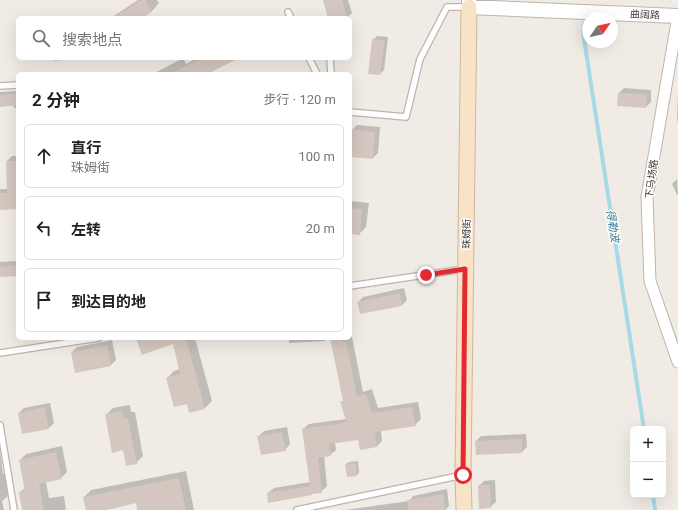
<!DOCTYPE html>
<html lang="zh">
<meta charset="utf-8">
<style>
body{margin:0;font-family:Roboto,"Noto Sans SC",sans-serif;background:#f2f2f2;color:#222}
.controls{position:absolute;right:12px;bottom:12px;display:grid;overflow:hidden;border-radius:6px;box-shadow:0 4px 16px #0002}
.controls button{width:36px;height:36px;display:grid;place-items:center;padding:0;border:0;border-bottom:1px solid #e0e0e0;background:#fff;color:#222;font:20px sans-serif}
.compass{position:absolute;left:582px;top:12px;width:36px;height:36px;border-radius:50%;background:#fff;box-shadow:0 4px 16px #0002;rotate:56deg}
.stop{position:absolute;width:12px;height:12px;margin:-9px;border:3px solid #e32a32;border-radius:50%;background:#fff}
.stop.end{background:#e32a32;border-color:#fff;box-shadow:0 1px 4px #0008}
.list{margin:0;padding:0;list-style:none}
h2{display:flex;justify-content:space-between;align-items:center;height:52px;margin:0;padding:0 16px;font-size:17px}
h2 small{font-size:13px;font-weight:400;color:#767676}
.list li{display:grid;grid-template-columns:26px 1fr auto;gap:12px;align-items:center;box-sizing:border-box;height:64px;margin:0 8px 8px;padding:0 8px;border:1px solid #e0e0e0;border-radius:6px}
.list b{display:block;font-size:15px;white-space:nowrap}
.list p{margin:0;font-size:13px;white-space:nowrap;color:#767676}
.list em{font-size:13px;font-style:normal;color:#767676}
.icon{flex:none;width:22px;height:22px;fill:none;stroke:currentColor;stroke-width:2;stroke-linecap:round;stroke-linejoin:round}
.map{position:relative;flex:none;width:678px;height:510px;overflow:hidden}
.search{position:absolute;background:#fff;box-shadow:0 4px 16px #0002;left:16px;top:16px;width:336px;height:44px;display:flex;align-items:center;gap:10px;box-sizing:border-box;padding:0 14px;border-radius:6px;color:#767676;font-size:15px}
.panel{position:absolute;background:#fff;box-shadow:0 4px 16px #0002;left:16px;top:72px;width:336px;height:268px;border-radius:6px}
.map>svg:first-child{display:block}
.shadow{fill:#0003}
.lines{fill:none;stroke-linecap:round;stroke-linejoin:round}
.stream{stroke:#a7dae8;stroke-width:4}
.building{fill:#d4c7bf}
.service-casing{stroke:#beb4ac;stroke-width:8}
.minor-casing{stroke:#beb4ac;stroke-width:13}
.tertiary-casing{stroke:#beb4ac;stroke-width:16}
.secondary-casing{stroke:#cfb79b;stroke-width:17}
.service{stroke:#fff;stroke-width:5.5}
.minor{stroke:#fff;stroke-width:11}
.tertiary{stroke:#fff;stroke-width:14}
.secondary{stroke:#f8e3c7;stroke-width:15}
.route{stroke:#e32a32;stroke-width:5}
.labels{text-anchor:middle;stroke-width:3;stroke-linejoin:round;paint-order:stroke}
.street-label{font-size:10px;fill:#423b35;stroke:#fff}
.water-label{font-size:11px;font-style:italic;fill:#377e94;stroke:#fff}
</style>
<div class="map">
<svg width="678" height="510" viewBox="0 0 678 510">
<rect width="100%" height="100%" fill="#f0ebe5"/>
<g class="shadow">
<path d="M138 0H157L159 3 152 11 140 18H111Z"/>
<path d="M325 0H348L352 13 347 18H329Z"/>
<path d="M377 36 388 37 384 70 380 74 373 40Z"/>
<path d="M55 58H68L55 61Z"/>
<path d="M183 58 186 64 197 58H233L204 74H153Z"/>
<path d="M624 88 651 90V102L646 107 619 93Z"/>
<path d="M18 91V108H14V105L0 106V92Z"/>
<path d="M678 94V124L677 118Z"/>
<path d="M357 125 380 127 378 153 373 158 350 156 352 130Z"/>
<path d="M12 156H18V208L0 209V189H8L7 161Z"/>
<path d="M677 179 678 194 677 195 672 184Z"/>
<path d="M350 201 369 203 366 227 359 234 350 233Z"/>
<path d="M18 261V275L0 276V262Z"/>
<path d="M404 288 407 300 402 305 358 302 363 297Z"/>
<path d="M350 337H352L363 392 372 389 378 408 418 402 421 419 415 425 381 431 382 441 377 446 359 439 335 442 336 450 330 455 324 456 327 486 321 492 268 493 274 488 310 482 303 429 309 424 346 419 342 402 344 400 331 338H350Z"/>
<path d="M137 338H195L212 401 205 408 188 403 167 378 174 371 180 369 174 343Z"/>
<path d="M289 338H327L325 341 289 343Z"/>
<path d="M112 340 116 360 111 365 76 372 72 352 77 347Z"/>
<path d="M50 403 54 423 49 428 23 433 19 413 24 408Z"/>
<path d="M130 405 131 412H135L143 456 136 463 106 415 113 408Z"/>
<path d="M287 427 290 444 285 450 258 437 264 431Z"/>
<path d="M526 434 527 447 522 452 476 441 481 436Z"/>
<path d="M62 446 67 472 61 478 46 482 49 498 64 496 66 509 65 510H23L20 492 26 487 20 460 26 454Z"/>
<path d="M0 450 3 474H5L8 496 2 501 4 510H0Z"/>
<path d="M358 461 359 472 357 475 348 476 346 464 349 462Z"/>
<path d="M186 471 194 510H138L137 502 103 510H87L84 497 91 490Z"/>
<path d="M495 480 496 502 490 507 479 486 484 481Z"/>
<path d="M447 489 449 506 445 510H345L409 501 413 496Z"/>
</g>
<g class="lines">
<g class="stream">
<path d="M584 23 583 32 644 429"/>
<path d="M653 495 655 510"/>
</g>
</g>
<g class="building">
<path d="M141 0H145L152 12 142 18H113Z"/>
<path d="M323 0H342L347 18H328Z"/>
<path d="M372 39 385 41 380 75 368 74Z"/>
<path d="M202 58H239L207 74H170Z"/>
<path d="M618 93 647 94 646 108 617 106Z"/>
<path d="M12 94H18V105L0 107V95Z"/>
<path d="M351 129 375 132 373 159 350 157Z"/>
<path d="M6 161H18V209L0 210V193H7Z"/>
<path d="M350 208 362 209 360 235 350 234Z"/>
<path d="M18 265V276L0 277V267Z"/>
<path d="M400 293 402 306 360 314 357 302Z"/>
<path d="M136 338H186L205 409 189 413 187 404 174 407 166 378 180 374 173 344 142 355Z"/>
<path d="M330 338H342V342H346L357 396 366 394 372 413 412 407 416 426 375 432 377 447 360 450 358 440 329 444 331 456 318 458 322 493 312 494V495L268 503 267 493 310 486 302 429 344 423V422L346 421 340 401H343Z"/>
<path d="M107 345 111 366 75 373 71 352Z"/>
<path d="M45 407 49 429 22 434 18 413Z"/>
<path d="M123 411 124 419 128 418 137 464 126 466 123 450 112 453 105 414Z"/>
<path d="M282 432 286 451 261 455 257 436Z"/>
<path d="M522 439V453L476 455 475 441Z"/>
<path d="M56 452 62 479 39 484 44 510H22L19 492 25 491 19 460Z"/>
<path d="M356 463 357 476 347 477 345 464Z"/>
<path d="M179 478 186 510H137L136 503 107 510H86L83 497Z"/>
<path d="M478 485H490L491 508 479 509Z"/>
<path d="M443 494 445 510H409L407 500Z"/>
</g>
<g class="lines">
<defs>
<g id="service">
<path d="M288 12 291 18"/>
<path d="M309 58 317 74"/>
<path d="M330 58 331 74"/>
<path d="M0 86 18 85"/>
<path d="M350 112 406 117 420 59 447 7H469"/>
<path d="M350 286 464 269"/>
<path d="M0 353 98 338"/>
<path d="M0 425 14 510"/>
<path d="M297 510 463 475"/>
</g>
<path id="minor" d="M678 16 647 197 650 281 678 362"/>
<path id="tertiary" d="M469 0V7L678 16"/>
<path id="secondary" d="M464 510 463 475 469 7"/>
</defs>
<use href="#service" class="service-casing"/>
<use href="#minor" class="minor-casing"/>
<use href="#tertiary" class="tertiary-casing"/>
<use href="#secondary" class="secondary-casing"/>
<use href="#service" class="service"/>
<use href="#minor" class="minor"/>
<use href="#tertiary" class="tertiary"/>
<use href="#secondary" class="secondary"/>
</g>
<g class="lines">
<path class="route" d="M426 275 465 269 463 475"/>
</g>
<g class="labels">
<g class="street-label">
<text transform="translate(645 14) rotate(3)" y="4">曲阔路</text>
<text transform="translate(651 179) rotate(-82)" y="4">下马场路</text>
<text transform="translate(466 234) rotate(-89)" y="4">珠姆街</text>
</g>
<g class="water-label">
<text transform="translate(613 226) rotate(81)" y="4">得勒波</text>
</g>
</g>
</svg>
<div class="controls">
<button>+</button>
<button>−</button>
</div>
<svg class="compass" viewBox="-18 -18 36 36"><path d="M0-13l5 13h-10z" fill="#e53935"/><path d="M0 13l5-13h-10z" fill="#767676"/></svg>
<div class="stop" style="left:463px;top:475px"></div>
<div class="stop end" style="left:426px;top:275px"></div>
<div class="search"><svg class="icon" aria-label="search" viewBox="0 0 24 24"><circle cx="10" cy="10" r="6"/><path d="M15 15l6 6"/></svg>搜索地点</div>
<section class="panel">
<h2>2 分钟<small>步行 · 120 m</small></h2>
<ul class="list">
<li><svg class="icon" aria-label="ahead" viewBox="0 0 24 24"><path d="M12 20V5M6 11l6-6 6 6"/></svg><div><b>直行</b><p>珠姆街</p></div><em>100 m</em></li>
<li><svg class="icon" aria-label="left" viewBox="0 0 24 24"><path d="M17 20v-9H6M10 6l-5 5 5 5"/></svg><div><b>左转</b></div><em>20 m</em></li>
<li><svg class="icon" aria-label="arrive" viewBox="0 0 24 24"><path d="M6 21V4h12l-3 4 3 4H6"/></svg><div><b>到达目的地</b></div></li>
</ul>
</section>
</div>
